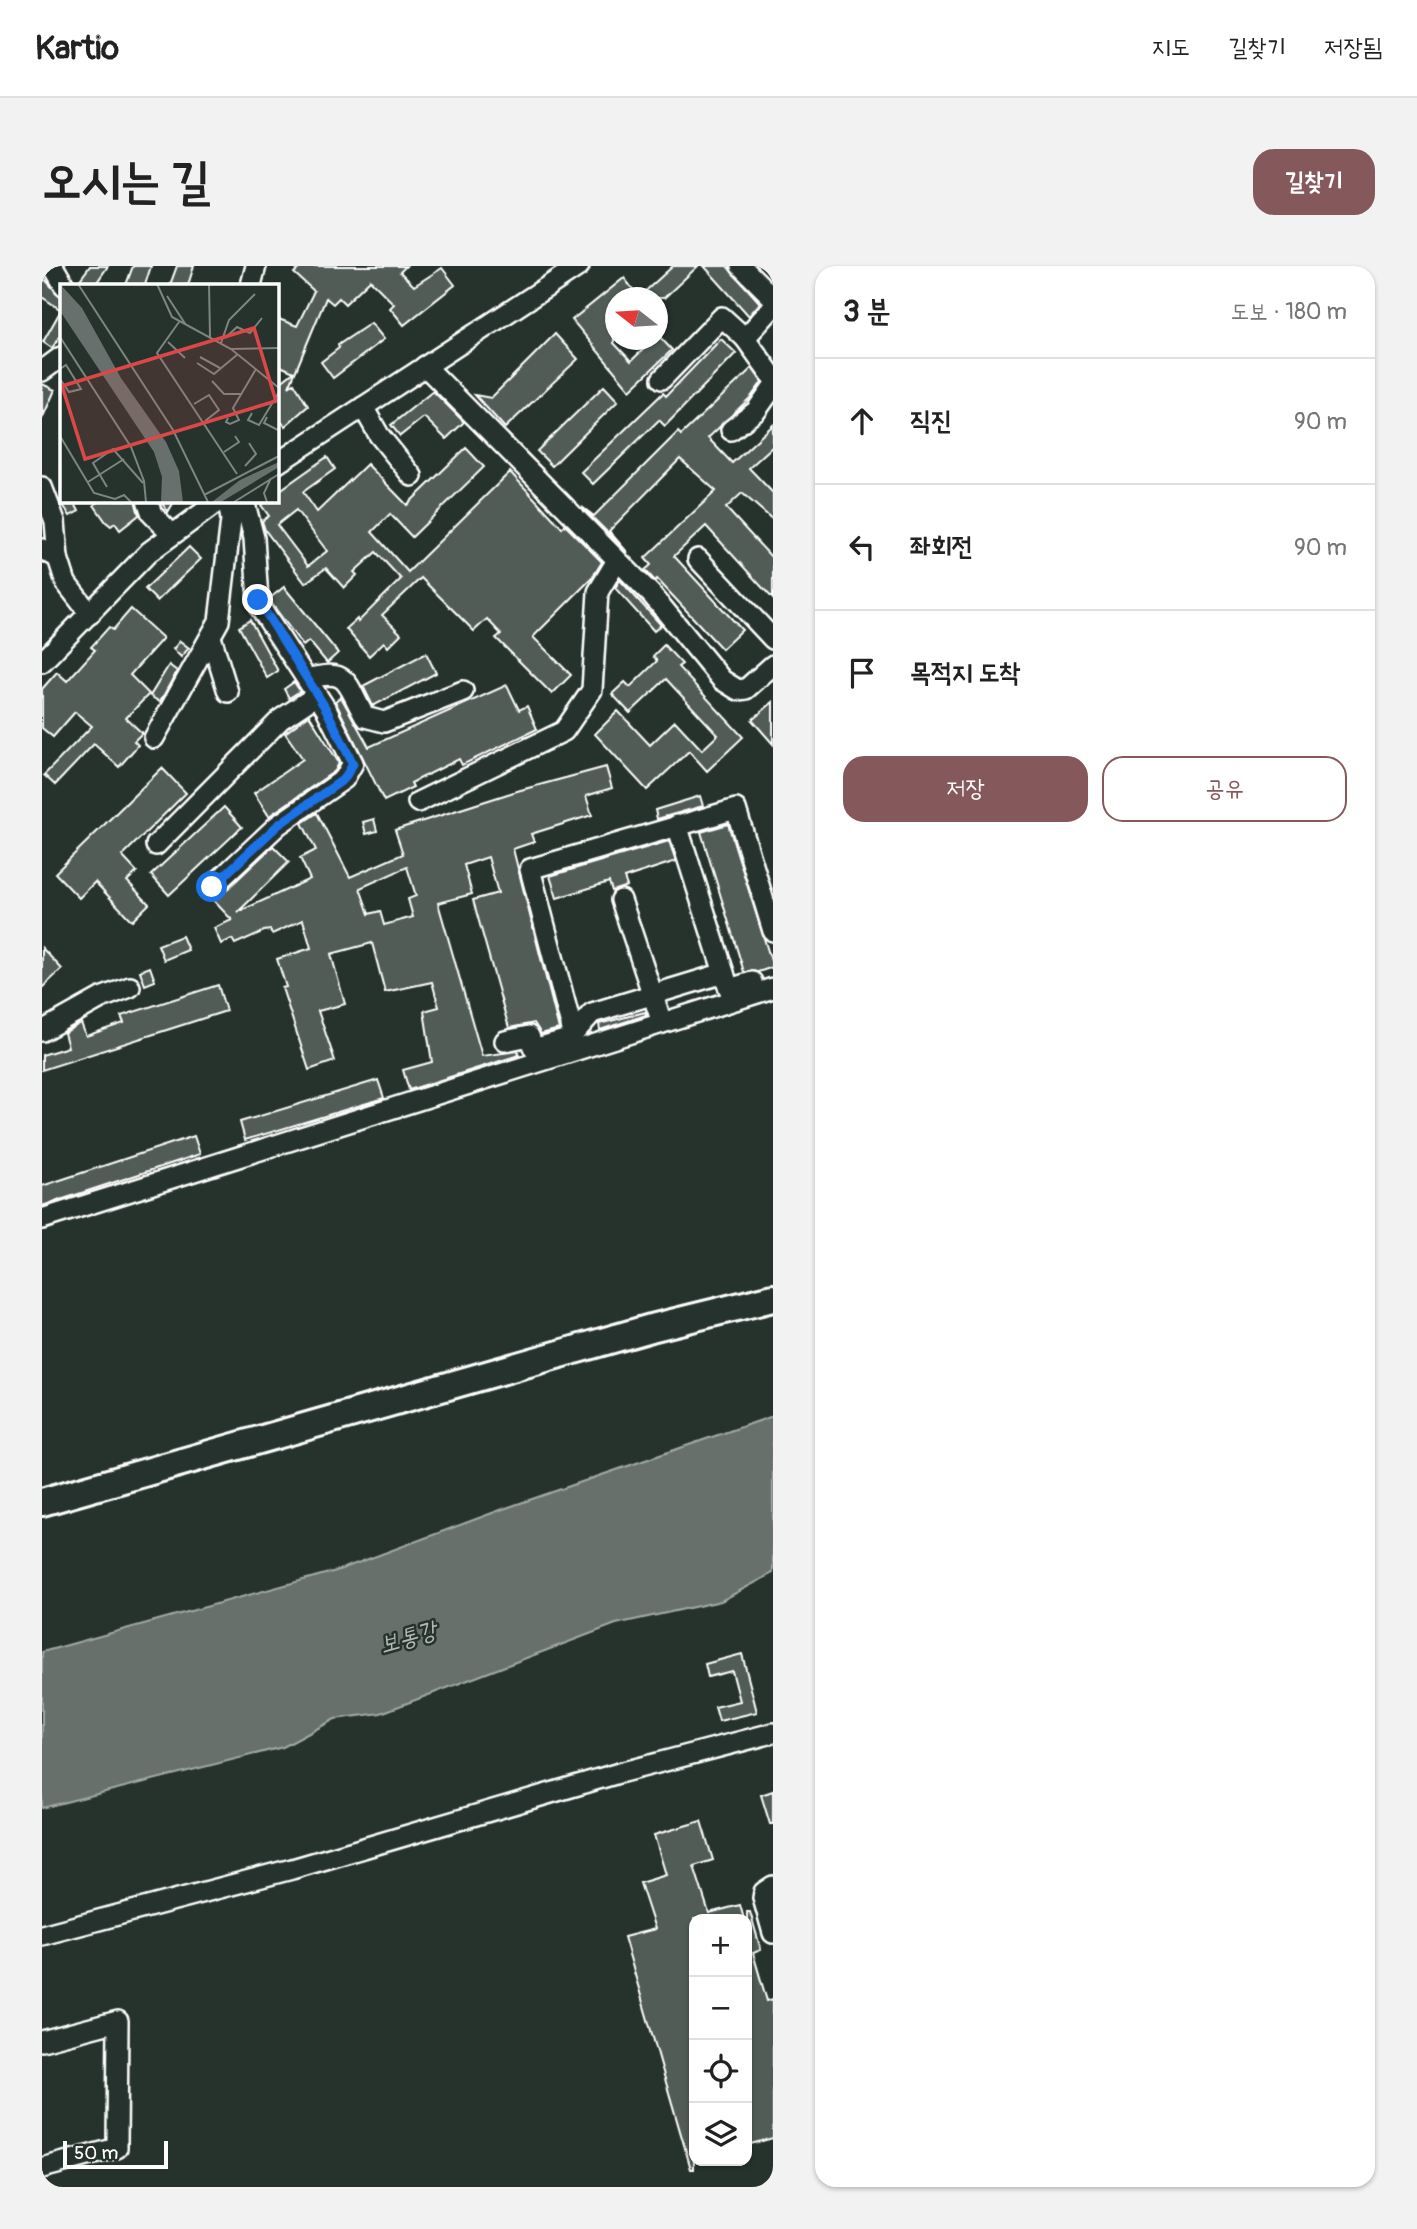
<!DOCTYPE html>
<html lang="ko">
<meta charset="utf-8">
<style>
body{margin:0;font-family:Pangolin,"Poor Story",sans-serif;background:#f2f2f2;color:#222}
.controls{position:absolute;right:21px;bottom:21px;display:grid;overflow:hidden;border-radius:14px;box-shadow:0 2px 5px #0004}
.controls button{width:63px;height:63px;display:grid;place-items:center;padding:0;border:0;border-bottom:2px solid #e0e0e0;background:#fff;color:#222;font:35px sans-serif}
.compass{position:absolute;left:563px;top:21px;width:63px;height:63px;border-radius:50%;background:#fff;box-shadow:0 2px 5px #0004;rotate:287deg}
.scale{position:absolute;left:21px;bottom:18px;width:105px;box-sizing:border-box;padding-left:7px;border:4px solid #fff;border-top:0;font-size:19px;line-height:24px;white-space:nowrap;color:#fff;-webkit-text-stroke:5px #26332d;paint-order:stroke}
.stop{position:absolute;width:21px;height:21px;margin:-16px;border:5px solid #1a73e8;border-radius:50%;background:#fff}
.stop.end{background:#1a73e8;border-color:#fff;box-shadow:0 2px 7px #0008}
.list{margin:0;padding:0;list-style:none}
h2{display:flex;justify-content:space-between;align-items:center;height:91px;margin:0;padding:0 28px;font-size:30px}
h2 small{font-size:23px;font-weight:400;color:#767676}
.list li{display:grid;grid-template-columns:46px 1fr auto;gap:21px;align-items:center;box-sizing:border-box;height:126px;padding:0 28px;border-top:2px solid #e0e0e0}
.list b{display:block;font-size:26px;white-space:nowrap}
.list em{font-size:23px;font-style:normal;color:#767676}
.actions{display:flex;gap:14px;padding:21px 28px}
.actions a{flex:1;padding:16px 0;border:2px solid #85585c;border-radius:21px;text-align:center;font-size:24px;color:#85585c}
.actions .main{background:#85585c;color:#fff}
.icon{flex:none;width:38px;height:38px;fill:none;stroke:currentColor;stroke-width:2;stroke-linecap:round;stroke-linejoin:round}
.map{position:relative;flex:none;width:731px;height:1921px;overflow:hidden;border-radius:21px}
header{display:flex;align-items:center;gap:42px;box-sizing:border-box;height:98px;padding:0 35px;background:#fff;border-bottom:2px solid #e0e0e0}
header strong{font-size:33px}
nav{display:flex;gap:38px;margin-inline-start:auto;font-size:24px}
.intro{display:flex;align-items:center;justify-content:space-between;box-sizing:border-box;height:168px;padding:0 42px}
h1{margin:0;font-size:49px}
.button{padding:18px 32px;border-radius:21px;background:#85585c;color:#fff;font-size:24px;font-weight:700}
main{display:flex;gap:42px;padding:0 42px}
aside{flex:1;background:#fff;border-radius:21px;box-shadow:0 2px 5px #0004}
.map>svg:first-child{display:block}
.water{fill:#67706c;stroke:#a4a9a7;stroke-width:2}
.building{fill:#515c57;stroke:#fff;stroke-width:2;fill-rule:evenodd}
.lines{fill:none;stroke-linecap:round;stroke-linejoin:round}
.minor-casing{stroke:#fff;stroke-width:24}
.major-casing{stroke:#fff;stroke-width:32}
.minor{stroke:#26332d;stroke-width:19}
.major{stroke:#26332d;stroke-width:26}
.route{stroke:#1a73e8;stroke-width:9}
.labels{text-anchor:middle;stroke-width:5;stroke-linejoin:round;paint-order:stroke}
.water-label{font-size:24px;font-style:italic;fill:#b3b8b6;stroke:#26332d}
.inset-road{fill:none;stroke:#7d8581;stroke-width:2}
.view{fill:#dc4848;fill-opacity:0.15;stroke:#dc4848;stroke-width:3.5}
.inset-edge{fill:none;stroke:#fff;stroke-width:3.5}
</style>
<header>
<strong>Kartio</strong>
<nav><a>지도</a><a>길찾기</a><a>저장됨</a></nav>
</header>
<div class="intro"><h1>오시는 길</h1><a class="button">길찾기</a></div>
<main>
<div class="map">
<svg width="731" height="1921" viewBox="0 0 731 1921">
<rect width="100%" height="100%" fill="#26332d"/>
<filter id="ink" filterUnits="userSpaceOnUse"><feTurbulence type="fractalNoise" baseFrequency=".0143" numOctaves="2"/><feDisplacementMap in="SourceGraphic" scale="14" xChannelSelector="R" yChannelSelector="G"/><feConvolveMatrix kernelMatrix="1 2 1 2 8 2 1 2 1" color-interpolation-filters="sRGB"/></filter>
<g filter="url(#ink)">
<path class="water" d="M731 1150V1307L679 1335 574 1358 339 1447 293 1453 241 1481 0 1542V1386L294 1305 461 1243Z"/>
<g class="building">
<path d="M48 0H66L53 19 37 15Z"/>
<path d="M91 0H109L103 19H84Z"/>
<path d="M135 0H152L146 19H128Z"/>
<path d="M260 0H364L358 6 372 20 400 2 413 19 362 59 348 42 352 38 328 14 303 38 297 32 291 38 284 32 247 121 252 117 266 140 243 160 234 150V120L252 106 234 98V52L255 60 272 25 252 7Z"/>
<path d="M631 0H656L622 32H573L572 77 589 95 611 74H615L616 69 630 84 588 124 530 54 582 12 597 31Z"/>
<path d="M662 0H685L718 37 707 50Z"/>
<path d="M0 10 19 31V69L10 82 1 76 19 44 0 31Z"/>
<path d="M329 57 342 73 291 112 279 96 297 82 296 79Z"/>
<path d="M513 68 536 93 463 162 433 129 449 132Z"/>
<path d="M679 73 694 87 623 160 617 154 551 218 539 206 621 127 624 130Z"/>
<path d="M710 102 720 116 709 131 666 172 690 197 731 159V180L707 202 731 227V254L700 227 684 242 731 293V333L664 260 632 290 700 364 680 383 615 313 613 315 603 304 609 299 603 292 674 225 638 193 567 265 586 287 540 241 552 250 636 166 639 169Z"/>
<path d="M0 118 13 124 0 153Z"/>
<path d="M562 120 576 135 510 200 495 185Z"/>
<path d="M391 125 422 156 404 173 382 151 358 170 349 159Z"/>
<path d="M424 182 442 201 370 271 348 248 330 266 366 306 468 206 520 262 523 259 560 296 550 312 491 371 529 409 510 428 454 372 459 368 445 353 432 365 379 312 340 349 359 368 346 381 342 376 327 390 304 363 315 353 316 356 359 313 334 286 312 306 315 309 302 322 284 302 263 317 223 264 220 255 227 250 219 239 225 234H234V227L285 191 293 203 261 226 275 246 325 198 365 239ZM254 244 285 285 266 300 235 259Z"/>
<path d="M18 234H31L37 245 28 250Z"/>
<path d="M58 234H93L97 249 78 264 73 257 69 260 64 256 52 239Z"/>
<path d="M118 234H133L126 246Z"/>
<path d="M147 281 159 293 115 335 103 323Z"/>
<path d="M578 314 619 359 612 365 573 322Z"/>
<path d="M242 321 296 387 285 397 267 375 261 380 230 338 228 332Z"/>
<path d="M89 343 121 372 88 409 107 428 84 452 100 467 92 475 96 479 77 501 52 478 13 519 2 509 50 460 33 446 11 471 0 462V423L15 406 25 415 53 384 49 381 67 361 71 364Z"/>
<path d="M208 354 236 405 225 412 197 361Z"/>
<path d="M138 375 147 382 139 391 131 383Z"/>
<path d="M622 379 640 398 636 401 701 471 665 505 647 485 605 524 553 468 576 445 608 479 633 455 660 484 676 469 624 413 588 447 570 428 583 416 588 421 615 395 611 390Z"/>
<path d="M384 387 394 407 331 440 321 420Z"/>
<path d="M127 399 135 405 118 436 108 430Z"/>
<path d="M252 416 258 425 247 432 242 423Z"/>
<path d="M465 419 477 444 485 440 495 463 420 499 417 493 369 517 371 521 342 535 293 435 299 431 327 481Z"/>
<path d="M731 436V478L710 454Z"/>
<path d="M267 449 297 497 293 505 227 550 212 527 261 493 243 467Z"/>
<path d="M564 501 570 522 544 530 550 549 489 568 492 576 471 583 517 763 499 768 492 757 467 762 431 634 456 627 446 591 422 599 430 628 396 637 440 790 476 785 477 789 367 824 361 804 390 796 382 745 397 741 390 716 343 726 330 677 289 688 303 738 276 745 293 795 267 804 240 722 244 721 235 693 269 682 261 654 230 668 228 664 222 665 193 678 190 673 179 678 172 662 190 654 170 633 178 630 231 580 247 596 196 646 268 613 258 592 274 584 260 557 275 547 308 611 361 588 353 564 475 525ZM365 601 374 630 366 633 371 651 342 659 338 645 327 648 318 622Z"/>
<path d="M120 502 144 527 80 590 95 606 85 615 107 638 90 655 53 616 37 632 13 607Z"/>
<path d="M658 530 661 540 615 553 613 544Z"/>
<path d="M182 541 200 561 127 629 109 609Z"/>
<path d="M332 553 335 565 324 568 321 556Z"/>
<path d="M686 558 731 701 716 706H702L659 566Z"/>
<path d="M627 575 634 595 582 612 585 620 570 625 567 616 515 632 508 610Z"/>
<path d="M140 670 146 684 122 694 116 679Z"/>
<path d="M0 682 20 703 0 722Z"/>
<path d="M108 701 113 715 103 719 98 705Z"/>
<path d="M176 719 184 745 0 804V789L26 781 22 767 39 757 44 770 82 757 79 750Z"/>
<path d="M603 746 604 749 558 764 557 758Z"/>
<path d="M336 814 342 832 203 874 198 856Z"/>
<path d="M152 870 158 888 0 940V920Z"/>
<path d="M700 1388 715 1446 677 1455 673 1441 698 1435 690 1405 666 1411 663 1398Z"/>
<path d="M731 1525V1558H728L719 1529Z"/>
<path d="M659 1555 671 1594 652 1600 667 1647 698 1639 702 1653H652V1903H649L582 1671 613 1663 598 1617 624 1609 612 1569Z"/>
<path d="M705 1646H708L719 1684 711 1687 720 1718 725 1735 731 1733V1872L705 1879Z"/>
</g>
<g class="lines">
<defs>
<g id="minor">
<path d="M11 0 22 19"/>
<path d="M699 0 731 32"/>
<path d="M209 19 214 0"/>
<path d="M731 41 703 72 731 111"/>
<path d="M383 100 610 329 680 414 696 424 704 423 731 399"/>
<path d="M0 105 19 91"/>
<path d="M620 113 680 51 703 72"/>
<path d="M321 141 337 169 370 210"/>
<path d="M689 164 714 145 731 121"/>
<path d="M234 198 537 0"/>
<path d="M0 221 13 255 16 292"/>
<path d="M105 234 110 248 129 267"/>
<path d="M0 283 16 292 24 317 48 348"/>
<path d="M656 293 731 373"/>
<path d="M169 371 186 426"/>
<path d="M0 396 107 286 178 234"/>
<path d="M265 413C308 402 303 416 323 451L342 456 421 425"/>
<path d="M112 472 177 355 189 254 186 234"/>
<path d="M376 536 522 465 550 424 556 326 574 296"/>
<path d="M635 559 682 707"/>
<path d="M114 579 239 453 275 429"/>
<path d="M170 621 236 559 302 513 311 497 284 443 219 343 216 334 212 272 202 234"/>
<path d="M579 634 620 757"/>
<path d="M0 765 59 732 88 721"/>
<path d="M531 767 488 603 694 543 731 665"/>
<path d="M463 775 487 770 492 783 527 773 550 747 682 707 687 723 710 716"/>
<path d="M0 953 731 722"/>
<path d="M731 1620 722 1626 721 1632 731 1667"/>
<path d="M0 1669 250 1603 577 1507 731 1467"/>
<path d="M0 1775 76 1755 75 1882 0 1902"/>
</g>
<path id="major" d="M0 1236 609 1062 731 1032"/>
</defs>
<use href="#minor" class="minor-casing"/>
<use href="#major" class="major-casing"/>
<use href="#minor" class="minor"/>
<use href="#major" class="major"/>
</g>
</g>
<g class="lines" filter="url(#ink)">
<path class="route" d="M170 621 236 559 302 513 311 498 284 443 216 334"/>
</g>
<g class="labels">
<g class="water-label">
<text transform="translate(366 1371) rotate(-16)" y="8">보통강</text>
</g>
</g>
<g transform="translate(18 18)">
<rect width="219" height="219" fill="#26332d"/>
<path d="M0 0 22 24 61 94 106 158 119 187 123 218H101L102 193 94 168 0 27ZM219 178V183L161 218H152L180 196Z" fill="#67706c"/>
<path class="inset-road" d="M18 0 113 146 148 218M97 0 112 33 171 65 219 104M149 0 150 53M107 12 126 41M119 38 97 69 177 190M0 53 71 163 84 197 86 218M165 54 177 43 190 49 202 34M108 58 125 74M161 59 169 36 195 10M171 65 219 64M140 73 160 84M137 79 154 90 178 70M0 85 6 81 21 105 9 108 0 95M152 97 164 110H182M134 120 149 111 159 126 145 137M192 129 188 136 199 141 219 108M207 133 204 139 218 146M168 134 166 138 170 140 179 136 173 124 196 85M0 152 34 209 55 215 64 211 71 218M164 168 179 158 175 152M185 182 196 170 189 159M28 198 64 175M47 203 33 179 53 165 83 199M144 211 219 172M174 218 219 190M207 218 204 209 211 194"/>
<path class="view" d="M194 44 216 117 25 175 2 102Z"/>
<rect width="219" height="219" class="inset-edge"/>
</g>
</svg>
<div class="controls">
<button>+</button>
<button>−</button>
<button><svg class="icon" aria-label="locate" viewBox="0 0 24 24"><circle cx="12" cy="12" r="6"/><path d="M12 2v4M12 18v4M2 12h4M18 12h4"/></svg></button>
<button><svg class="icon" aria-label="layers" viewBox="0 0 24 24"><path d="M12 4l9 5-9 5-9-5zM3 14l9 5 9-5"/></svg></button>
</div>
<svg class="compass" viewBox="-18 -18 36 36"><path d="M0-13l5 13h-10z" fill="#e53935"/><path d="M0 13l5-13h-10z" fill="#767676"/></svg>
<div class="scale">50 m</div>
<div class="stop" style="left:170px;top:621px"></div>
<div class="stop end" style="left:216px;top:334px"></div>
</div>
<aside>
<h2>3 분<small>도보 · 180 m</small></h2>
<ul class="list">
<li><svg class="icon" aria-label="ahead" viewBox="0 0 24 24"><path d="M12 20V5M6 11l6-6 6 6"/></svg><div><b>직진</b></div><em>90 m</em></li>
<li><svg class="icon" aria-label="left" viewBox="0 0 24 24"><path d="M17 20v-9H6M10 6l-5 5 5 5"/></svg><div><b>좌회전</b></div><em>90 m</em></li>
<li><svg class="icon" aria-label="arrive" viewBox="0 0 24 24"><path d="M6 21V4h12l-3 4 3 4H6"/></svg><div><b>목적지 도착</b></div></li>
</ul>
<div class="actions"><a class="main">저장</a><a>공유</a></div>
</aside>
</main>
